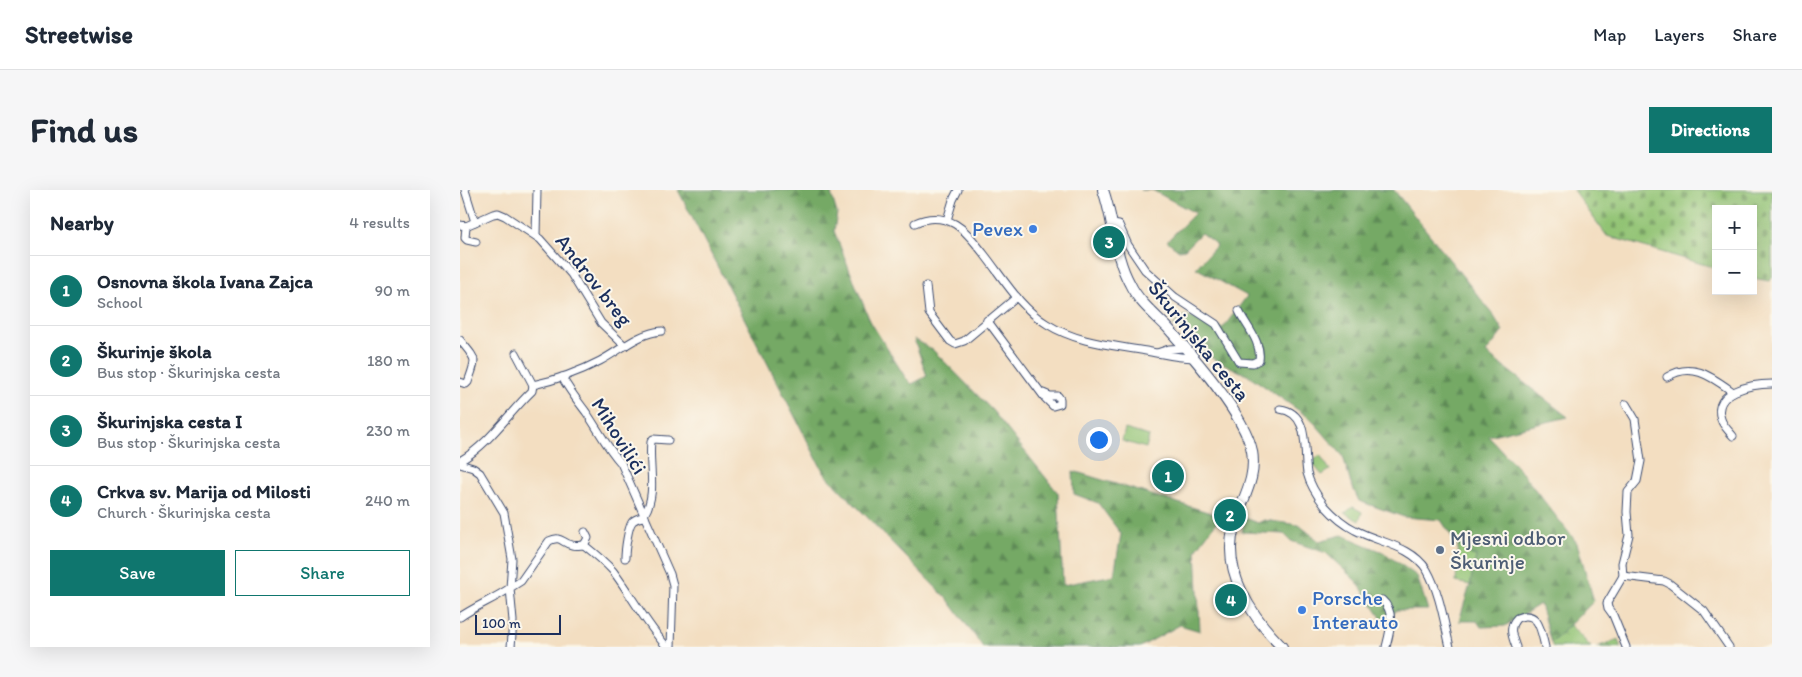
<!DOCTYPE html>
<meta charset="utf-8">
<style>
body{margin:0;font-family:Itim,sans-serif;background:#f6f6f7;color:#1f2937}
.controls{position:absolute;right:15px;top:15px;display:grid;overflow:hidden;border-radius:0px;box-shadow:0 5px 20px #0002}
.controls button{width:45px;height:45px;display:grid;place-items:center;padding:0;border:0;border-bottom:1px solid #e0e1e3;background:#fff;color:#1f2937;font:25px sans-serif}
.scale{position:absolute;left:15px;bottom:12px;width:86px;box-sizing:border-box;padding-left:5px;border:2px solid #1b2f5e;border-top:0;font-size:14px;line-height:18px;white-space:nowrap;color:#1b2f5e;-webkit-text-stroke:4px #fbf7ec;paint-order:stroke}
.you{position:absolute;left:638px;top:249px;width:18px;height:18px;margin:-12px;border:4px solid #fff;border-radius:50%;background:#1a73e8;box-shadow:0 0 0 8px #1a73e833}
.badge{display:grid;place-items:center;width:32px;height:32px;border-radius:50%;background:#0f766e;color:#fff;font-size:16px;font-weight:700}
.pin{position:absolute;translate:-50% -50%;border:2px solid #fff;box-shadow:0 1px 5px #0006}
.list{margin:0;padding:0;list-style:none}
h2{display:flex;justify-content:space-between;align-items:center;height:65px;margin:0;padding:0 20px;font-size:21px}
h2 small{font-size:16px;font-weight:400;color:#747a83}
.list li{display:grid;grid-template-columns:32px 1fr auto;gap:15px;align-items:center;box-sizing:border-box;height:70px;padding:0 20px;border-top:1px solid #e0e1e3}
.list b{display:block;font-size:19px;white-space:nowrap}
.list p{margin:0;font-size:16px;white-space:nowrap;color:#747a83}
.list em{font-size:16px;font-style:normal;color:#747a83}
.actions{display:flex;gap:10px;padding:15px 20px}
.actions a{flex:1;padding:11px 0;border:1px solid #0f766e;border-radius:0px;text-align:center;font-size:18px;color:#0f766e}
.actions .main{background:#0f766e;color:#fff}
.map{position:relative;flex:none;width:1312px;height:457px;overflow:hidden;border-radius:0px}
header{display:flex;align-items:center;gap:30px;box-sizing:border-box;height:70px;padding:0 25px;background:#fff;border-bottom:1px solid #e0e1e3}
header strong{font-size:24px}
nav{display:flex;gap:28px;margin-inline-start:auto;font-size:18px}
.intro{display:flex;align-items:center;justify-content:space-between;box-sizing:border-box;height:120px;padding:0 30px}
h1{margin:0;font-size:35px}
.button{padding:12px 22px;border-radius:0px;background:#0f766e;color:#fff;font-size:18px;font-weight:700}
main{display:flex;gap:30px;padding:0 30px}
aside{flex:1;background:#fff;border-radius:0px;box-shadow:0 5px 20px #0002}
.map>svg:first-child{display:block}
.grass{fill:url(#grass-tufts);stroke:#567968}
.forest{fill:url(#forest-firs);stroke:#486c62}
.cemetery{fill:url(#cemetery-stones);stroke:#567968}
.green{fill:#91c373;stroke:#567968}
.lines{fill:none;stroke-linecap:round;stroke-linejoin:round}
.street-casing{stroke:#3b496d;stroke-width:9}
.secondary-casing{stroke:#3b496d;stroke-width:12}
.street{stroke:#fff;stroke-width:7}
.secondary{stroke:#fff;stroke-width:10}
.shop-dot{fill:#3f7fe0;stroke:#fbf7ec;stroke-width:2}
.service-dot{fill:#5c6f8a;stroke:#fbf7ec;stroke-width:2}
.labels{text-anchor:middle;stroke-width:4;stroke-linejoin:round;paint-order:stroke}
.shop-label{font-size:21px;fill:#366cbe;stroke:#fbf7ec;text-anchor:end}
.street-label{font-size:21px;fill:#1b2f5e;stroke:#fbf7ec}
.service-label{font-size:21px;fill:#4e5e75;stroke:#fbf7ec;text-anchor:start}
</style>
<header>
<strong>Streetwise</strong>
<nav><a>Map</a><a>Layers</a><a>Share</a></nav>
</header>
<div class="intro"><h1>Find us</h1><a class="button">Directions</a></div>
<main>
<aside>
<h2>Nearby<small>4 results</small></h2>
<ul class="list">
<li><span class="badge">1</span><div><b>Osnovna škola Ivana Zajca</b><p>School</p></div><em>90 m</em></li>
<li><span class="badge">2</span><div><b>Škurinje škola</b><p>Bus stop · Škurinjska cesta</p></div><em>180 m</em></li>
<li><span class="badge">3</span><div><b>Škurinjska cesta I</b><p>Bus stop · Škurinjska cesta</p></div><em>230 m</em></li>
<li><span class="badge">4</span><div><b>Crkva sv. Marija od Milosti</b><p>Church · Škurinjska cesta</p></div><em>240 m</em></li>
</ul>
<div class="actions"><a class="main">Save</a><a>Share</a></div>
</aside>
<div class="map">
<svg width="1312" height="457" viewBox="0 0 1312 457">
<defs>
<pattern id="grass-tufts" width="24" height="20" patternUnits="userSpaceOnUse" patternTransform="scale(1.25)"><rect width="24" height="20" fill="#91c373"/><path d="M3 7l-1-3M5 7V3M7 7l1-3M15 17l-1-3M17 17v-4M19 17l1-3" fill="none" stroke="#769f62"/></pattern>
<pattern id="forest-firs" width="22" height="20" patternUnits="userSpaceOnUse" patternTransform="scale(1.25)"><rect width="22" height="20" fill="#74a965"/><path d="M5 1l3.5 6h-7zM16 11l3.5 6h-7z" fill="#5e8a56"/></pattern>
<pattern id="cemetery-stones" width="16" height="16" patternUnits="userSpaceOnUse" patternTransform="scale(1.25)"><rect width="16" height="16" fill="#91c373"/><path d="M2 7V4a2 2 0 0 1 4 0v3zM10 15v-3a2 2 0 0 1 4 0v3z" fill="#769f62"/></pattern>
</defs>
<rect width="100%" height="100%" fill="#fbf7ec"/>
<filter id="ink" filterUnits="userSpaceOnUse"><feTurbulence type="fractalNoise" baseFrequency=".02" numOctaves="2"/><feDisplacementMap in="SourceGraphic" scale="10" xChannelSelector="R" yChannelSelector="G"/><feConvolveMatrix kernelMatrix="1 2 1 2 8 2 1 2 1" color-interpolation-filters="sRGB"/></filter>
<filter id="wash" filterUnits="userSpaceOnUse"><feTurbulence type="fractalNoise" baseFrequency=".0096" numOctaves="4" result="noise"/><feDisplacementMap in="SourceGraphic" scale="20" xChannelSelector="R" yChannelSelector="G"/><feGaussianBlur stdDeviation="1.12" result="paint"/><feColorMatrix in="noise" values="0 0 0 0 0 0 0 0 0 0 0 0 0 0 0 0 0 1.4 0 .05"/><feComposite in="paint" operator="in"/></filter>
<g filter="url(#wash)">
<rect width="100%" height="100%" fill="#f3dec1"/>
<g class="grass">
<path d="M1110 435 1131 457H1093L1091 453Z"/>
<path d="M1159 449 1161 457H1137Z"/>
</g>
<g class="forest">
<path d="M218 0H370L377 23 374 41 410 131 445 187 452 194 467 186 454 149 473 160 532 220 598 303 603 395 654 385 661 344 638 313 614 304 613 281 761 326 736 360 740 441 720 435 680 457H523L489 411 364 283Z"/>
<path d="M680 0H934L1032 123 1043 141 1026 163 1108 227 1028 246 1059 279 1117 353 1134 411 1091 453 1080 414 1045 436 1021 437 1017 431H999L1010 395 1016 366 1011 365 1007 359 998 356 981 330 944 327 899 311 890 291 883 266 851 229 791 187 752 168 713 135 725 125 763 138 787 106 736 78 757 55 741 43 725 59 719 60 707 51 735 23 692 0Z"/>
<path d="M785 328 798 333 804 330 839 335 859 351 882 345 923 362 957 386 968 420H936L926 435 897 392 866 363 831 351 824 344 782 342Z"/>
</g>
<path class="cemetery" d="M1113 0H1312V88L1309 91 1293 88V19H1256V78L1147 46Z"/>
<g class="green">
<path d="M665 239 689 246 686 258 662 251Z"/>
<path d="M860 265 870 280 862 285 853 274V271Z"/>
<path d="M893 317 902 322 899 331 885 323Z"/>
<path d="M998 356 1007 359 1011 365 1016 366 1010 395 996 392Z"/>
</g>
</g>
<g filter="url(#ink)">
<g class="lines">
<defs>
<g id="street">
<path d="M5 0 15 32"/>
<path d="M487 30 493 10 498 0"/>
<path d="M455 33C468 27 482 27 495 34 507 41 515 53 524 64 543 88 560 118 587 134 617 153 652 155 686 161 703 164 717 168 734 168"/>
<path d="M652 34 659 35 668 55 685 80 715 107 756 134 779 172 793 173 799 170C802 152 786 136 779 121"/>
<path d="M0 35 6 36 33 24 38 23 45 26 80 49 111 84 141 133 165 156"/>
<path d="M6 36 5 48 7 50 16 52"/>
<path d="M76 46 77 0"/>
<path d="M466 96 469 123 490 151 495 154 504 151 557 107"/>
<path d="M527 130 585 208 593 216 600 214V209L598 206H590L583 203"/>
<path d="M0 150C17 171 17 167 8 192L6 194 0 192"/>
<path d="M56 163 73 195"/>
<path d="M697 163 709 159 725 158"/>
<path d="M102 187C109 200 117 210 126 222 138 239 147 258 161 273L210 384 213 395 211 457"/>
<path d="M1207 187C1232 171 1252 187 1273 202"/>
<path d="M820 219C851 223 843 261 847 283 850 295 858 307 865 316 874 326 883 334 895 340 919 353 951 355 967 380 980 403 984 432 990 457"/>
<path d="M1273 246C1269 241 1263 236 1261 229 1251 201 1293 194 1312 194"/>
<path d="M0 271C29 254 48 224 72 201L73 195C96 190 119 182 140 171 161 160 178 143 202 141"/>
<path d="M0 274 13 278 20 283 44 323 52 369 50 398C34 409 16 416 0 427"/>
<path d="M184 325C198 304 188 275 191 252L193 249 208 250"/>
<path d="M124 355 128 348 125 342"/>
<path d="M165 368C165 361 168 335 173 331 177 328 181 327 185 327"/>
<path d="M1163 386 1162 373 1169 345 1167 322 1168 302 1177 291 1181 271 1175 229 1166 214"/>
<path d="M922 410C936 422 930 441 926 457"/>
<path d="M51 457 53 431 50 398 61 391 89 351C102 345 101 353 112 355 116 356 121 355 124 355 134 363 145 372 153 381 172 406 186 434 207 457"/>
<path d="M1056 457C1052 446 1048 437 1057 428 1079 419 1081 441 1085 457"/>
<path d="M1166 457 1153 425 1148 418 1147 413 1163 386 1204 391 1210 394 1244 421 1269 457"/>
</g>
<path id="secondary" d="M643 0C654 30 654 66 670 94 678 111 694 124 707 137 732 165 785 225 792 261 797 291 781 309 774 337 761 381 792 427 822 457"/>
</defs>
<use href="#street" class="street-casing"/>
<use href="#secondary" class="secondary-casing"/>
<use href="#street" class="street"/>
<use href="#secondary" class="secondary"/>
</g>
</g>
<g class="shop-dot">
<circle cx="573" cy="39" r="5"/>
<circle cx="842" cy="420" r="5"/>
</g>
<circle class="service-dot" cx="980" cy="360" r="5"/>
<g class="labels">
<g class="shop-label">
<text x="563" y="46">Pevex</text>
<text x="852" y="415" text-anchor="start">Porsche<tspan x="852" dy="24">Interauto</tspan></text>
</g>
<g class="street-label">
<text transform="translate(134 90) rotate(52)" y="7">Androv breg</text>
<text transform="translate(739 151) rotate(51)" y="7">Škurinjska cesta</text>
<text transform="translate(159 246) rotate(58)" y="7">Mihovilići</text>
</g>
<g class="service-label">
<text x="990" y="355">Mjesni odbor<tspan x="990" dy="24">Škurinje</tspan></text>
</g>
</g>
</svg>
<div class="controls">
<button>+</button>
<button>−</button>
</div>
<div class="scale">100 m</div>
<div class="you"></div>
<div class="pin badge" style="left:708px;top:286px">1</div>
<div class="pin badge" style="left:770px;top:325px">2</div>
<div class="pin badge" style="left:649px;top:52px">3</div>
<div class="pin badge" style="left:771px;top:410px">4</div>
</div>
</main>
